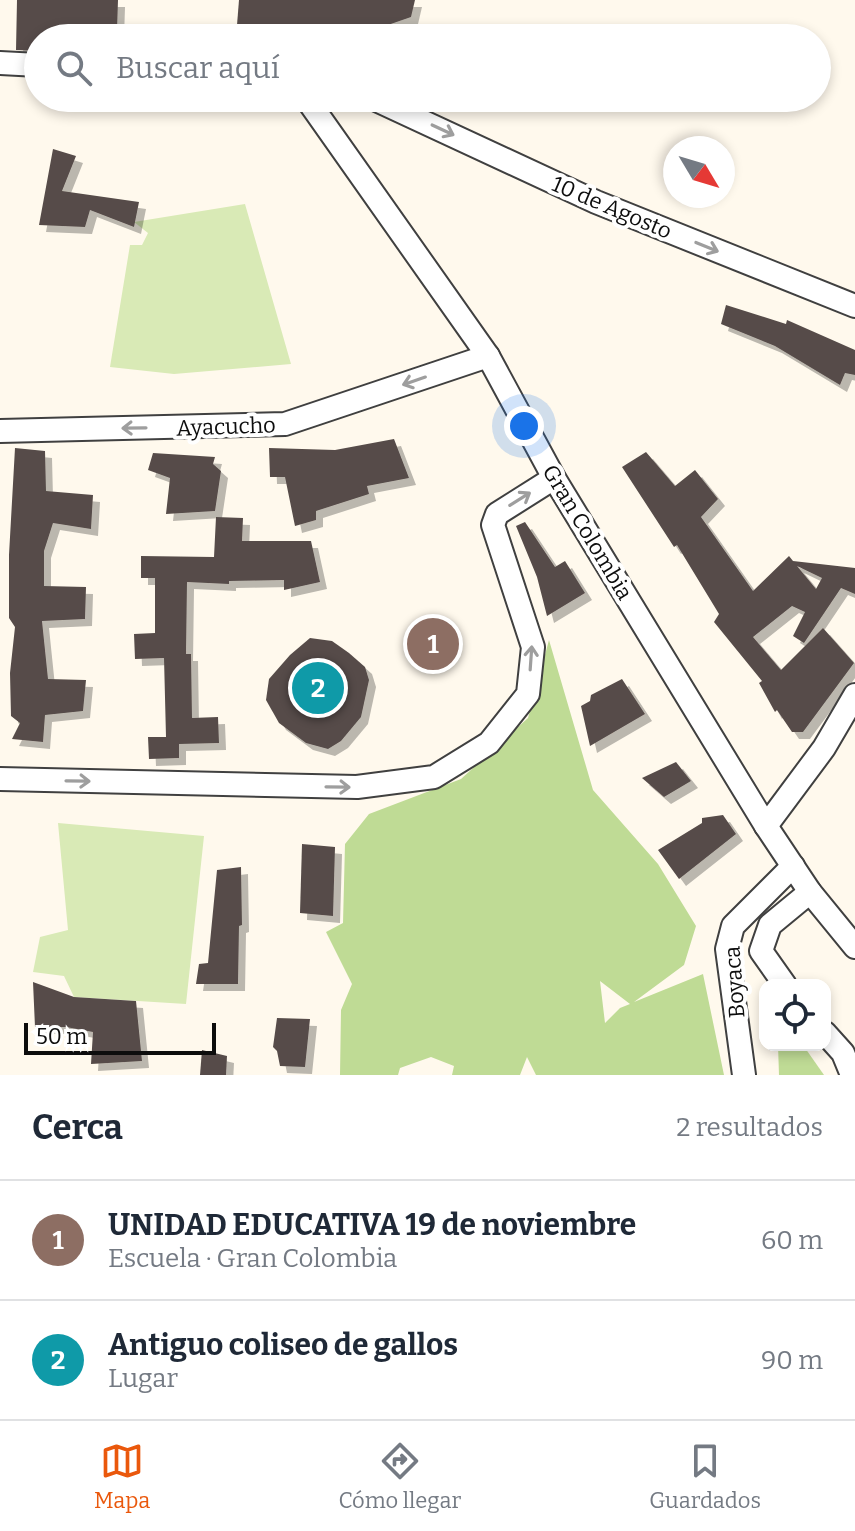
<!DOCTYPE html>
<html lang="es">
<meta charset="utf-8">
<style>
body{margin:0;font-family:Bitter,serif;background:#f6f6f7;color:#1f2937}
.controls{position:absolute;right:24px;bottom:24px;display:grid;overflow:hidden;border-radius:16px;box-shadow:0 4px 12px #0003}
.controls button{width:72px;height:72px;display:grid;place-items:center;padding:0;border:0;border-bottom:2px solid #e0e1e3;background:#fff;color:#1f2937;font:40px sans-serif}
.compass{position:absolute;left:663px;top:136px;width:72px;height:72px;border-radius:50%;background:#fff;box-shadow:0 4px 12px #0003;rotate:128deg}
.scale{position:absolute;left:24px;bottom:20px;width:192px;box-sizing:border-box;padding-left:8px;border:4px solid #0d0d0d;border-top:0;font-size:22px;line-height:28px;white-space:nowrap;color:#0d0d0d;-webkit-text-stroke:6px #fff;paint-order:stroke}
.you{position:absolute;left:524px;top:426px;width:28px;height:28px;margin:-20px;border:6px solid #fff;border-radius:50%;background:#1a73e8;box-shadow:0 0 0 12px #1a73e833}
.badge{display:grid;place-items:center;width:52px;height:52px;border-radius:50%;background:#ea580c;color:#fff;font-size:26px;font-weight:700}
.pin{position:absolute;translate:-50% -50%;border:4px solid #fff;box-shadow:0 2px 8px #0006}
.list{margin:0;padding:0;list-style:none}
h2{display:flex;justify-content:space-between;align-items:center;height:104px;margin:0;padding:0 32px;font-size:34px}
h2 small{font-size:26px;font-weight:400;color:#747a83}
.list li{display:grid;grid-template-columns:52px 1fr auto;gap:24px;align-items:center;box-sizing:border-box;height:120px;padding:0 32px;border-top:2px solid #e0e1e3}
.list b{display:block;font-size:30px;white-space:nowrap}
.list p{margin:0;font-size:26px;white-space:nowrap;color:#747a83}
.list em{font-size:26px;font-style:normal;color:#747a83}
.icon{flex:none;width:44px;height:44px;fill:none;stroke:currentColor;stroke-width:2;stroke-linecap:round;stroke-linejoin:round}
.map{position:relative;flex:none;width:855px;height:1075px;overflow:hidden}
.search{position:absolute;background:#fff;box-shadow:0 4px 12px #0003;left:24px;right:24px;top:24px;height:88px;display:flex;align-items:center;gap:20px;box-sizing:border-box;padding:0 28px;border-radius:44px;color:#747a83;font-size:30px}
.sheet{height:344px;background:#fff}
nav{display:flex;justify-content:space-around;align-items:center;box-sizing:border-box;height:112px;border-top:2px solid #e0e1e3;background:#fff;font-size:22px;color:#747a83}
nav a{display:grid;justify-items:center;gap:4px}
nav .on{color:#ea580c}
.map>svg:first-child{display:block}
.green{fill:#d9eab6}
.forest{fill:#bfdb95;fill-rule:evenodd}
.building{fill:#564c49;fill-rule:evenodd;filter:url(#shadow)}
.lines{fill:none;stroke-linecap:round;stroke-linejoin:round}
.minor-casing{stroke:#404040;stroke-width:26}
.minor{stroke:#fff;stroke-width:22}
.oneway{stroke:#9e9e9e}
.labels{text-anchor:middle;stroke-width:8;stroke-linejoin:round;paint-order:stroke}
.street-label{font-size:22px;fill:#0d0d0d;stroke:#fff}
</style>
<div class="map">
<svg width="855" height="1075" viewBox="0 0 855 1075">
<defs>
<filter id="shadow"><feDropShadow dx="7" dy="7" stdDeviation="0" flood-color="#0004"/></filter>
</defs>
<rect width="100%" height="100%" fill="#fff9ed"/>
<g class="green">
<path d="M245 204 291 364 174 374 110 367 130 245H142L148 233 134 222Z"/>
<path d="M58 823 204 836 186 1004 74 997 64 976 33 972 40 937 68 930Z"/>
</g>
<g class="forest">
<path d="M549 640 593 790 658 864 696 926 684 965 634 1002 703 974 724 1075H536L527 1057 520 1075H452L454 1066 431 1057 400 1068 398 1075H340L341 1010 352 984 326 932 343 923 345 844 369 814 461 779 528 718ZM600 981 630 1004 620 1008 605 1023Z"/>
<path d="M778 1045H803L824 1075H779Z"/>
</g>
<g class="building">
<path d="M17 0H118L117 31 50 30V38H38V51L16 50Z"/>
<path d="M239 0H415L411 17 385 26 315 38H297L237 25Z"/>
<path d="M53 149 76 156 62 191 139 202 134 227 90 210 85 227 39 225Z"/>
<path d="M726 305 786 324 787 320 855 350V375L845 373 840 385 775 346 721 324Z"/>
<path d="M394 439 409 478 367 486 369 494 316 511V520L295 526 285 477H270L269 448 335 450Z"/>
<path d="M15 448 45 451 46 491 93 495 91 529 53 523 44 551V586L86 587 85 619 42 621 48 679 86 680 83 711 45 715 43 742 12 739 20 723 11 716 10 673 15 627 9 618V555Z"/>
<path d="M646 452 675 486 695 470 718 499 701 517 753 591 789 556 793 561 855 568V594L841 588 804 643 793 636 805 612 792 606 753 637 781 670 823 628 854 663 803 732H792L777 710 775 712 759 683 762 681 714 622 719 614 677 545 674 547 622 467ZM797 566 822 578 816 589Z"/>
<path d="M153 453 215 457 213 464 221 471 215 511 166 514 170 478 148 470Z"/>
<path d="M216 517 243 518 242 541H311L320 582 284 590V580L229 581V584L187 582 186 654H191L192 718 218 717 219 743 179 744V758L149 759 148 737H166L164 658 135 659 134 634 155 633V578H141V556L214 557Z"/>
<path d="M525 522 555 567 565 561 585 593 547 616 537 577 516 526Z"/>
<path d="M310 638 332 641 349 653 365 667 369 680 361 717 341 741 328 749 306 743 279 723 266 700 269 679 290 655Z"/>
<path d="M622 679 645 714 590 746 581 706 590 701 591 695Z"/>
<path d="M676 762 691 781 664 797 642 778Z"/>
<path d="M723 815 736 834 679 879 658 850 702 823V818Z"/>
<path d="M302 844 335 847 333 916 300 913Z"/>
<path d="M241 867 242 925 239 926 238 984H196L199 964 208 963 217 870Z"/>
<path d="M33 982 74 997 136 1001 142 1061 91 1064 93 1032 66 1027H35Z"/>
<path d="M277 1018 310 1019 305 1067 280 1066 277 1051 273 1047Z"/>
<path d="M202 1050 227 1056 226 1075H200Z"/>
</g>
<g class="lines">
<defs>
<g id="minor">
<path d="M0 63 38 65"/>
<path d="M306 98 488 356 554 478 766 826 810 892 855 947"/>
<path d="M372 98 596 202 855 306"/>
<path d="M0 431 285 424 488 356"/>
<path d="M0 779 357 787 434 777 489 743 528 694 533 647 493 525 497 514 554 478"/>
<path d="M766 826 824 748 855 695"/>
<path d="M785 985 761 951 770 925 810 892"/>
<path d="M825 1033 843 1053 852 1075"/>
<path d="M744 1075 727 949 733 926 793 866"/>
</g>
</defs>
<use href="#minor" class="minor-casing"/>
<use href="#minor" class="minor"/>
</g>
<defs><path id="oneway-shaft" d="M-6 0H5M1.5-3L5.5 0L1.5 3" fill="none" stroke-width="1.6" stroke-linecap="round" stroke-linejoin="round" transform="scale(2)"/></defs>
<g class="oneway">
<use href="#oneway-shaft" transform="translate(443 130) rotate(25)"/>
<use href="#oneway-shaft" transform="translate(707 247) rotate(22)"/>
<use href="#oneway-shaft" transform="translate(414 381) rotate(161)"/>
<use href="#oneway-shaft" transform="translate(134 428) rotate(179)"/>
<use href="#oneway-shaft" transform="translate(520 499) rotate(-32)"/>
<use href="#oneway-shaft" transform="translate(531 658) rotate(-86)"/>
<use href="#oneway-shaft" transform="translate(78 781) rotate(1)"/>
<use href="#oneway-shaft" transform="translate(338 787) rotate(1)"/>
</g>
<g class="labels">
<g class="street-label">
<text transform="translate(612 207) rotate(23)" y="8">10 de Agosto</text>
<text transform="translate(226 426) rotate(-2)" y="8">Ayacucho</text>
<text transform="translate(588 532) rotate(59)" y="8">Gran Colombia</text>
<text transform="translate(734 982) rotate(-94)" y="8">Boyaca</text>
</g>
</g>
</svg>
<div class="controls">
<button><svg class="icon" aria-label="locate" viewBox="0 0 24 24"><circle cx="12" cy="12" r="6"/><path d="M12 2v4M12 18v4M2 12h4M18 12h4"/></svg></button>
</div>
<svg class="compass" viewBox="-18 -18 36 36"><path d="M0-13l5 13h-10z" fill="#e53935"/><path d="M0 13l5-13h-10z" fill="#747a83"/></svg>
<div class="scale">50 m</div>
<div class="you"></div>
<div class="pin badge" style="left:433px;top:644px;background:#8d6e63">1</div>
<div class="pin badge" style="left:318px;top:688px;background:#0f9aa8">2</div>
<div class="search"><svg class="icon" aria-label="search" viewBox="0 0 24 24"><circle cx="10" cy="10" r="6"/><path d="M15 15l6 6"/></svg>Buscar aquí</div>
</div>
<section class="sheet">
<h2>Cerca<small>2 resultados</small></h2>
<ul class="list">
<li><span class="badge" style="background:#8d6e63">1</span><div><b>UNIDAD EDUCATIVA 19 de noviembre</b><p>Escuela · Gran Colombia</p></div><em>60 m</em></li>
<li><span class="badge" style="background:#0f9aa8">2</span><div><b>Antiguo coliseo de gallos</b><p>Lugar</p></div><em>90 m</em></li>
</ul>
</section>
<nav>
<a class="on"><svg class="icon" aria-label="map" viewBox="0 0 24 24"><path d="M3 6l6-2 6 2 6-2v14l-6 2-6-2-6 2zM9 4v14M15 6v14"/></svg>Mapa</a>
<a><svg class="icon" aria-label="directions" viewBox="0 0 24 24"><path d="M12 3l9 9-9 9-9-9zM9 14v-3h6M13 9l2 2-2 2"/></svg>Cómo llegar</a>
<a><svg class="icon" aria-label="saved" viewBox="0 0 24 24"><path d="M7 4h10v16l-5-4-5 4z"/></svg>Guardados</a>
</nav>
